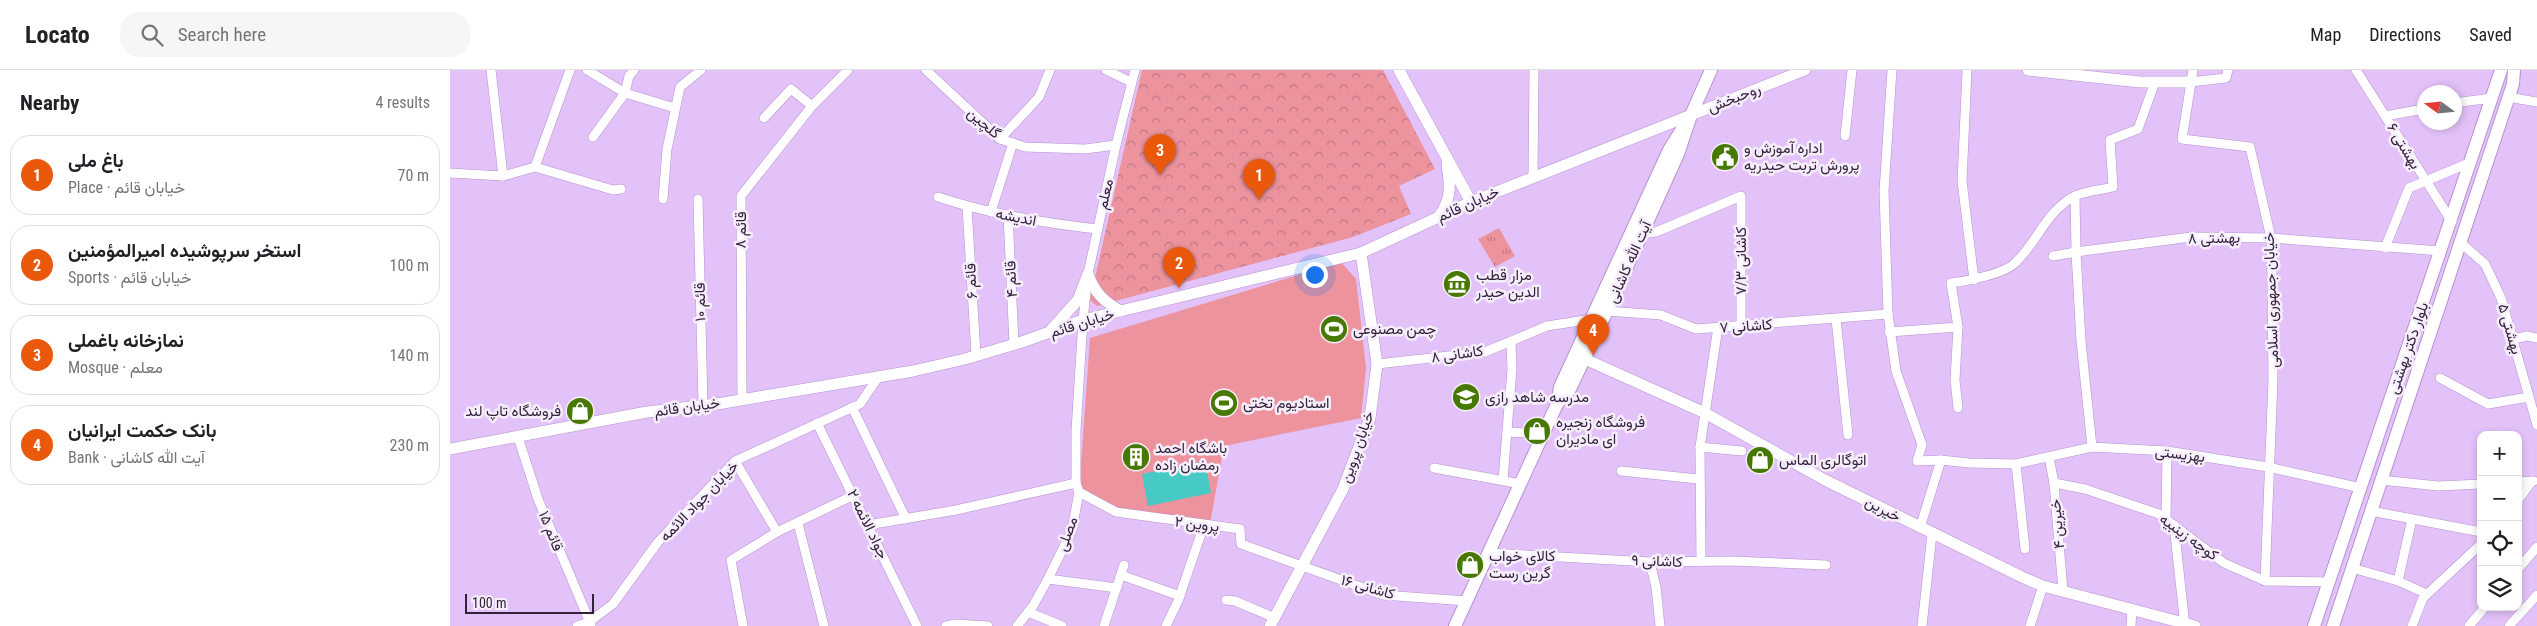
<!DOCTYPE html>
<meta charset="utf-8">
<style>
body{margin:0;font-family:"Roboto Condensed",Vazirmatn,sans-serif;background:#f6f6f6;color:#202124}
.controls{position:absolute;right:15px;bottom:15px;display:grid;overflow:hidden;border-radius:10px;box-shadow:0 2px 8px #0003}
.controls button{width:45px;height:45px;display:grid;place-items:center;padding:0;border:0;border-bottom:1px solid #e0e0e0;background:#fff;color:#202124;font:25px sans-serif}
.compass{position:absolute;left:1967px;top:15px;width:45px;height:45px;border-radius:50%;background:#fff;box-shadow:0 2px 8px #0003;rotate:285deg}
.scale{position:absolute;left:15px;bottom:12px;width:129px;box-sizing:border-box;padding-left:5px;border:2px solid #32213b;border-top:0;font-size:14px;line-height:18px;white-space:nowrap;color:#32213b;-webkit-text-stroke:4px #f7eefc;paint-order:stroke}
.you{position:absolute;left:864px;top:204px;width:18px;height:18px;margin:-12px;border:4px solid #fff;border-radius:50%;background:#1a73e8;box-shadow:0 0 0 8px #1a73e833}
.badge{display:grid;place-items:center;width:32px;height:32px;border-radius:50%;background:#ea580c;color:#fff;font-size:16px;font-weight:700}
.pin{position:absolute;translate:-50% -41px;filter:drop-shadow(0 1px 2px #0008)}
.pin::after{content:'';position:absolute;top:26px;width:18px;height:15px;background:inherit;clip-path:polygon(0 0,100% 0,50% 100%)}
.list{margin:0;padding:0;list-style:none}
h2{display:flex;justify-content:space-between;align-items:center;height:65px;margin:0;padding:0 20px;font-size:21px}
h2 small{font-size:16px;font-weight:400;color:#757577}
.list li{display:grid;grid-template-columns:32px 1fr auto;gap:15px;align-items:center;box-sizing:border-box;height:80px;margin:0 10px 10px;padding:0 10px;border:1px solid #e0e0e0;border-radius:20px}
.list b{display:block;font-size:19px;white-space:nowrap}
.list p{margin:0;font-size:16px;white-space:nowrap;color:#757577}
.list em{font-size:16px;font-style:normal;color:#757577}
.icon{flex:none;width:28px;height:28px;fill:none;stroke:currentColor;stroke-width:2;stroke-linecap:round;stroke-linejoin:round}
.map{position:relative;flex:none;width:2087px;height:556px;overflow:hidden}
header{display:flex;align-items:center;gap:30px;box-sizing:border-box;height:70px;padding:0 25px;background:#fff;border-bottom:1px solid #e0e0e0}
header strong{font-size:24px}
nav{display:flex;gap:28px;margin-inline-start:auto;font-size:18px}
.search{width:350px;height:45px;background:#f6f6f6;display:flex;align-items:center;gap:12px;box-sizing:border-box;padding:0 18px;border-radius:20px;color:#757577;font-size:19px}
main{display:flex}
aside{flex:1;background:#fff}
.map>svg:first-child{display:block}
.grass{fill:url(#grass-tufts)}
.park{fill:url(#park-crowns)}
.garden{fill:#ec939e}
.water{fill:#47cac6}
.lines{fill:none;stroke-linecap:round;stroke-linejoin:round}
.minor-casing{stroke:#b890d1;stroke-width:10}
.tertiary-casing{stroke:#b890d1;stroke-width:12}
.secondary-casing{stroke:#b890d1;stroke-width:14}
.minor{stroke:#fff;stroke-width:9}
.tertiary{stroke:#fff;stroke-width:11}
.secondary{stroke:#fff;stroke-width:12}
.labels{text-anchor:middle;stroke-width:5;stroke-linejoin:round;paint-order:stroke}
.street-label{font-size:15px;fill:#32213b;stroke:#f7eefc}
.poi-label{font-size:15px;fill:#32213b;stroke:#f7eefc;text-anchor:start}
</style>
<header>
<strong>Locato</strong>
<div class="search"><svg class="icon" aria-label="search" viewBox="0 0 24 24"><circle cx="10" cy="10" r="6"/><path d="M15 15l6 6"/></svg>Search here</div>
<nav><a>Map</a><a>Directions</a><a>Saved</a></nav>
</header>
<main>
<aside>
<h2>Nearby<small>4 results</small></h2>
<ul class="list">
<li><span class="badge">1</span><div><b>باغ ملی</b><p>Place · خیابان قائم</p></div><em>70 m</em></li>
<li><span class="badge">2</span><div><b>استخر سرپوشیده امیرالمؤمنین</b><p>Sports · خیابان قائم</p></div><em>100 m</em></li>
<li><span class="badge">3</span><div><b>نمازخانه باغملی</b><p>Mosque · معلم</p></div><em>140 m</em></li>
<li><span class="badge">4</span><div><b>بانک حکمت ایرانیان</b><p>Bank · آیت الله کاشانی</p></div><em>230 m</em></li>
</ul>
</aside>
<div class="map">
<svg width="2087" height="556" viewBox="0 0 2087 556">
<defs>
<pattern id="grass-tufts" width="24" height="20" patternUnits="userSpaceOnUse" patternTransform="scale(1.25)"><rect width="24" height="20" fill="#ec939e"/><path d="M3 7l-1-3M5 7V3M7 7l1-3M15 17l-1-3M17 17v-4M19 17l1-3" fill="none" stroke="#c07882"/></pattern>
<pattern id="park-crowns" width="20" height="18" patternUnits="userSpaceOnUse" patternTransform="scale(1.25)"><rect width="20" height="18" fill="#ec939e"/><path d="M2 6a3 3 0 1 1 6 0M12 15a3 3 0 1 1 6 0" fill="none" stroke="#c07882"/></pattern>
</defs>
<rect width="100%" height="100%" fill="#e3c2f9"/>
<path class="grass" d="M1049 158 1065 186 1045 197 1028 169Z"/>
<path class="park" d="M692 0H933L985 99 949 116 961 144 903 167 647 236 640 230Z"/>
<path class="garden" d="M891 192 906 209 916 298 911 348 774 376 760 454 671 442 629 421 640 268Z"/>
<path class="water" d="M755 391 761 423 698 436 692 404Z"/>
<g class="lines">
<defs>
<g id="minor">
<path d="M41 0 53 106"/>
<path d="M137 0 175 23 225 38"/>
<path d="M476 0 550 69 575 77 635 79 666 75"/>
<path d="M656 0 681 12"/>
<path d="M1442 0 1434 121 1438 244 1446 301 1472 375 1467 391 1491 390 1519 393 1566 394 1642 377 1717 381 1818 397 1911 418"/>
<path d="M1517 0 1512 111 1524 210"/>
<path d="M1743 0 1732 69 1800 77 1821 168 1822 209 1823 310 1815 511"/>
<path d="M1906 0 2002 152"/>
<path d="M1740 12 1776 8 1778 0"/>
<path d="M2058 27 2087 32"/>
<path d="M2004 33 2042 28"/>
<path d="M1935 46 1974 39"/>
<path d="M314 48 341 19 362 36"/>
<path d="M1395 66 1402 0"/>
<path d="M143 67 175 23 179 6 184 0"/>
<path d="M550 69 589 27 600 0"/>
<path d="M85 97 120 0"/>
<path d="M0 103 53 106 85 97 163 120 171 119"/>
<path d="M1083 106 1084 0"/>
<path d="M1625 126 1626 182 1741 167 1821 168 1991 181"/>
<path d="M488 127C539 144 593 153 647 159"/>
<path d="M213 129 217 79 230 17 251 0"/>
<path d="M248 129 253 335"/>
<path d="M517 137 526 285"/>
<path d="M541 142 563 73"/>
<path d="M558 145 564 274"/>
<path d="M1190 164 1206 162 1291 126V257"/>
<path d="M2011 173 2035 194 2051 228 2087 355"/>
<path d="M1935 178 1959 118 2019 93"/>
<path d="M1603 186 1626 182 1631 271 1642 377"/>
<path d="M1157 241 1211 245 1246 259 1438 244"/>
<path d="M1386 249 1398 365"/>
<path d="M1439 262 1508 257 1501 213C1517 211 1555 204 1566 192 1587 172 1598 139 1625 126 1636 121 1651 120 1663 117L1660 70 1688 59 1705 12"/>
<path d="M2063 269 2077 266 2087 268"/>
<path d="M927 294 1035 282 1097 256 1142 249"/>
<path d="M1990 308 2038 334 2079 327"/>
<path d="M292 329 291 126 362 36 398 0"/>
<path d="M402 337 456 449"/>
<path d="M1508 338 1505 310 1508 257"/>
<path d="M367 353 467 556"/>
<path d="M1058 362 1094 364"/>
<path d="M68 367 88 429 141 555"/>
<path d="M1250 377 1292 381"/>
<path d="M1599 387 1604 413 1613 521"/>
<path d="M285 391 327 462"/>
<path d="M1566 394 1575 479"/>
<path d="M984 398 1071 414"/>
<path d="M1171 401 1248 409"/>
<path d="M1053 410 1062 299 1061 272"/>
<path d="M1931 410 1988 416 2031 414"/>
<path d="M2068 412 2084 411"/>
<path d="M1604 413 1635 419 1709 444 1774 493 1815 511 1880 512"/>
<path d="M629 422 666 442 790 459 791 474 933 525 1017 531"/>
<path d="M2068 430 2082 411"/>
<path d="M1921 441 2031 462"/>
<path d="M1716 449 1717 381"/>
<path d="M348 453 374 556"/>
<path d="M418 455 506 440 626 413"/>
<path d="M1724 455 1735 556"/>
<path d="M1470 458 1491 390"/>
<path d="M1039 483 1200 492 1283 491 1376 495"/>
<path d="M1200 492 1206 517 1210 556"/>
<path d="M1251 492 1250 377 1268 257"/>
<path d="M1902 498 1948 511 1977 524"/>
<path d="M2068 499 2087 477"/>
<path d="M671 505 730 526"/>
<path d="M598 509 667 518"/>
<path d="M1948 511 1962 449"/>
<path d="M776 530 785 531 825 548"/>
<path d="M578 542 612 556"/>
<path d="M127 556 139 552 163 534 208 472 285 391 410 334 429 306"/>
<path d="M293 556 281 490 327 462 404 425"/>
<path d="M496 556 505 554 538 556"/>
<path d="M567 556 583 536 598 509 622 460 629 422 626 413V361L633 250 638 204 666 75 685 0"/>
<path d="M654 556 674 495"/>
<path d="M716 556 728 531 754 455"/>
<path d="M1472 556 1482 464"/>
<path d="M1580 556 1593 516"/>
<path d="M1681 556 1682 539"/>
<path d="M1962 556 1973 528 2031 474"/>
<path d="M2019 556 2035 537"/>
<path d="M2059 556 2087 525"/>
</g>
<g id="tertiary">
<path d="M949 0 1021 132"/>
<path d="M1578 0 1690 12H1740"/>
<path d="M990 145C1002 128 1000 114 997 94"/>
<path d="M638 204C644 222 654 232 671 241"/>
<path d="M601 260 628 230 638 204"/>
<path d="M1135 289 1255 343 1375 410 1572 507 1593 516 1745 556"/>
<path d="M0 379 197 342 267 334 463 301 515 289 572 272 633 250 911 183 1021 132 1355 0"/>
<path d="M820 556 893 419 920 348 927 294 911 183"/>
</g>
<g id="secondary">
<path d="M1107 334 1119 321 1157 241 1228 84 1241 45 1261 0"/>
<path d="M1005 556 1107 334 1110 317 1219 80 1241 45"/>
<path d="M1864 556 2051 0"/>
<path d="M1883 556 2063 14 2064 0"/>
</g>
</defs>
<use href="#minor" class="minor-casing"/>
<use href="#tertiary" class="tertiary-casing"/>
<use href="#secondary" class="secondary-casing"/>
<use href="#minor" class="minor"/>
<use href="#tertiary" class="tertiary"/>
<use href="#secondary" class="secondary"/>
</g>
<defs>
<symbol id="civic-disc" viewBox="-11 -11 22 22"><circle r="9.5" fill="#477800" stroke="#f7eefc"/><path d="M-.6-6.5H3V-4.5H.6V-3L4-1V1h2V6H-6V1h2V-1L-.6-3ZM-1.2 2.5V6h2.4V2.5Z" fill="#fff"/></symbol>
<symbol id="museum-disc" viewBox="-11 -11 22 22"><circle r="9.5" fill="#477800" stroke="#f7eefc"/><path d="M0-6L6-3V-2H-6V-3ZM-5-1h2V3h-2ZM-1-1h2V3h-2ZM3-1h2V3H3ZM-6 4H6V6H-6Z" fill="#fff"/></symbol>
<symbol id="stadium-disc" viewBox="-11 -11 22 22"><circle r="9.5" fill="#477800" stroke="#f7eefc"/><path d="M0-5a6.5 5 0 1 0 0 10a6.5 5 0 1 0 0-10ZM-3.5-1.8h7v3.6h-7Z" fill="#fff"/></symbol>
<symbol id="school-disc" viewBox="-11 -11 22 22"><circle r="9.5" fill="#477800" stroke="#f7eefc"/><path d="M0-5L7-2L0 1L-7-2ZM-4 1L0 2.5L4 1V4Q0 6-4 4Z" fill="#fff"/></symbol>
<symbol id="shop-disc" viewBox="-11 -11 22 22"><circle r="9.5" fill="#477800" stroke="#f7eefc"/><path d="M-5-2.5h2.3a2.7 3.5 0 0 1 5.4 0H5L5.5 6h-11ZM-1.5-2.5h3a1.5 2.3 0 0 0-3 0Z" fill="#fff"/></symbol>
<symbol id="building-disc" viewBox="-11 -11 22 22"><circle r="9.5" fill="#477800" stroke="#f7eefc"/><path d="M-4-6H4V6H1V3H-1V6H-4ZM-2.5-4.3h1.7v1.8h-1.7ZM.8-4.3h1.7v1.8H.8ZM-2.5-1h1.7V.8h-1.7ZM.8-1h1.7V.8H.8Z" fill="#fff"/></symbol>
</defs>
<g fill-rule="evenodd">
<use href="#civic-disc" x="1259" y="71" width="32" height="32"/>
<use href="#museum-disc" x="991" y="198" width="32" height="32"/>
<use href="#stadium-disc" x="868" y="243" width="32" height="32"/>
<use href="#school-disc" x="1000" y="311" width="32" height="32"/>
<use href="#stadium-disc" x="758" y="317" width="32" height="32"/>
<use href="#shop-disc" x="114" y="325" width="32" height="32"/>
<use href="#shop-disc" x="1071" y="345" width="32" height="32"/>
<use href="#building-disc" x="670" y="371" width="32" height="32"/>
<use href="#shop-disc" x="1294" y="374" width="32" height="32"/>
<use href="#shop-disc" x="1004" y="479" width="32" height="32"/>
</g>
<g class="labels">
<g class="street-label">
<text transform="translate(1284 28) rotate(-22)" y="5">روحبخش</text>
<text transform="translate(534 53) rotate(41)" y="5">گلچین</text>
<text transform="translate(1954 76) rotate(59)" y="5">بهشتی ۶</text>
<text transform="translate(655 124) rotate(-77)" y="5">معلم</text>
<text transform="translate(1018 134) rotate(-24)" y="5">خیابان قائم</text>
<text transform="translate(566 147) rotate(11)" y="5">اندیشه</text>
<text transform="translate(291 160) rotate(-90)" y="5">قائم ۸</text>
<text transform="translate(1764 168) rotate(-1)" y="5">بهشتی ۸</text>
<text transform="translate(1291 191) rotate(-90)" y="5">کاشانی ۷/۳</text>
<text transform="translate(1179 192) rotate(-66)" y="5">آیت الله کاشانی</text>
<text transform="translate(561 209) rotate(-93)" y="5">قائم ۴</text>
<text transform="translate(521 211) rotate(-93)" y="5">قائم ۶</text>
<text transform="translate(1821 230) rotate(-92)" y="5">خیابان جمهوری اسلامی</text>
<text transform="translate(250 232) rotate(-91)" y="5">قائم ۱۰</text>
<text transform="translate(632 253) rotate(-17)" y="5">خیابان قائم</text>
<text transform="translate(1296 256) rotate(-4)" y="5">کاشانی ۷</text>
<text transform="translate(2060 259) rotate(74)" y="5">بهشتی ۵</text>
<text transform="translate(1958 278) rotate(-71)" y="5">بلوار دکتر بهشتی</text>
<text transform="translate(1007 284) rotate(-8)" y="5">کاشانی ۸</text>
<text transform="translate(237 337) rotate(-8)" y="5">خیابان قائم</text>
<text transform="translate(907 377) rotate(-71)" y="5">خیابان پروین</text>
<text transform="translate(1730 384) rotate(7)" y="5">بهزیستی</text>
<text transform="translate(249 431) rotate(-46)" y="5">خیابان جواد الائمه</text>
<text transform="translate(1433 439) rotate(27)" y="5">خیرین</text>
<text transform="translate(418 454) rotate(64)" y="5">جواد الائمه ۲</text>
<text transform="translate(747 454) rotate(7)" y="5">پروین ۲</text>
<text transform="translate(1607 454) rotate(-95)" y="5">خیرین ۴</text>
<text transform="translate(101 461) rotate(68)" y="5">قائم ۱۵</text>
<text transform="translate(617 464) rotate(-70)" y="5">مصلی</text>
<text transform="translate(1739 467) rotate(36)" y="5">کوچه زینبیه</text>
<text transform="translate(1207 491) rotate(2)" y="5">کاشانی ۹</text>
<text transform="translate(918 517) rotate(16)" y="5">کاشانی ۱۶</text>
</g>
<g class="poi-label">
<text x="1294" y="83">اداره آموزش و<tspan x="1294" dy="17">پرورش تربت حیدریه</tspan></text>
<text x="1026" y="210">مزار قطب<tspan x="1026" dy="17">الدین حیدر</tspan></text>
<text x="903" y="264">چمن مصنوعی</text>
<text x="1035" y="332">مدرسه شاهد رازی</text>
<text x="793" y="338">استادیوم تختی</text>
<text x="111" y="346" text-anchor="end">فروشگاه تاپ لند</text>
<text x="1106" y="357">فروشگاه زنجیره<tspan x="1106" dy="17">ای مادیران</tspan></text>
<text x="705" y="383">باشگاه احمد<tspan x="705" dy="17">رمضان زاده</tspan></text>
<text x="1329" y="395">اتوگالری الماس</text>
<text x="1039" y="491">کالای خواب<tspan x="1039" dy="17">گرین رست</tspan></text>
</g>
</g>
</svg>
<div class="controls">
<button>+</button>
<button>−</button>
<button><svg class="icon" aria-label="locate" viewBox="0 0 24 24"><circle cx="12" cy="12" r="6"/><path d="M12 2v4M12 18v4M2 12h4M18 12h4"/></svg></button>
<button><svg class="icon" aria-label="layers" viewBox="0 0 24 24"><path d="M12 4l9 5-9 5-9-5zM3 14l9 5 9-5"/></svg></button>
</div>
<svg class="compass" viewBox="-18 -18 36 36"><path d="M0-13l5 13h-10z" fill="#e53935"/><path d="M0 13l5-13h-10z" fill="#757577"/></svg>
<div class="scale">100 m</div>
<div class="you"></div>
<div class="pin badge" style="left:809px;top:130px">1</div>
<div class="pin badge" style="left:729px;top:218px">2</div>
<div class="pin badge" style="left:710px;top:105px">3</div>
<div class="pin badge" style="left:1143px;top:285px">4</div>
</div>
</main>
